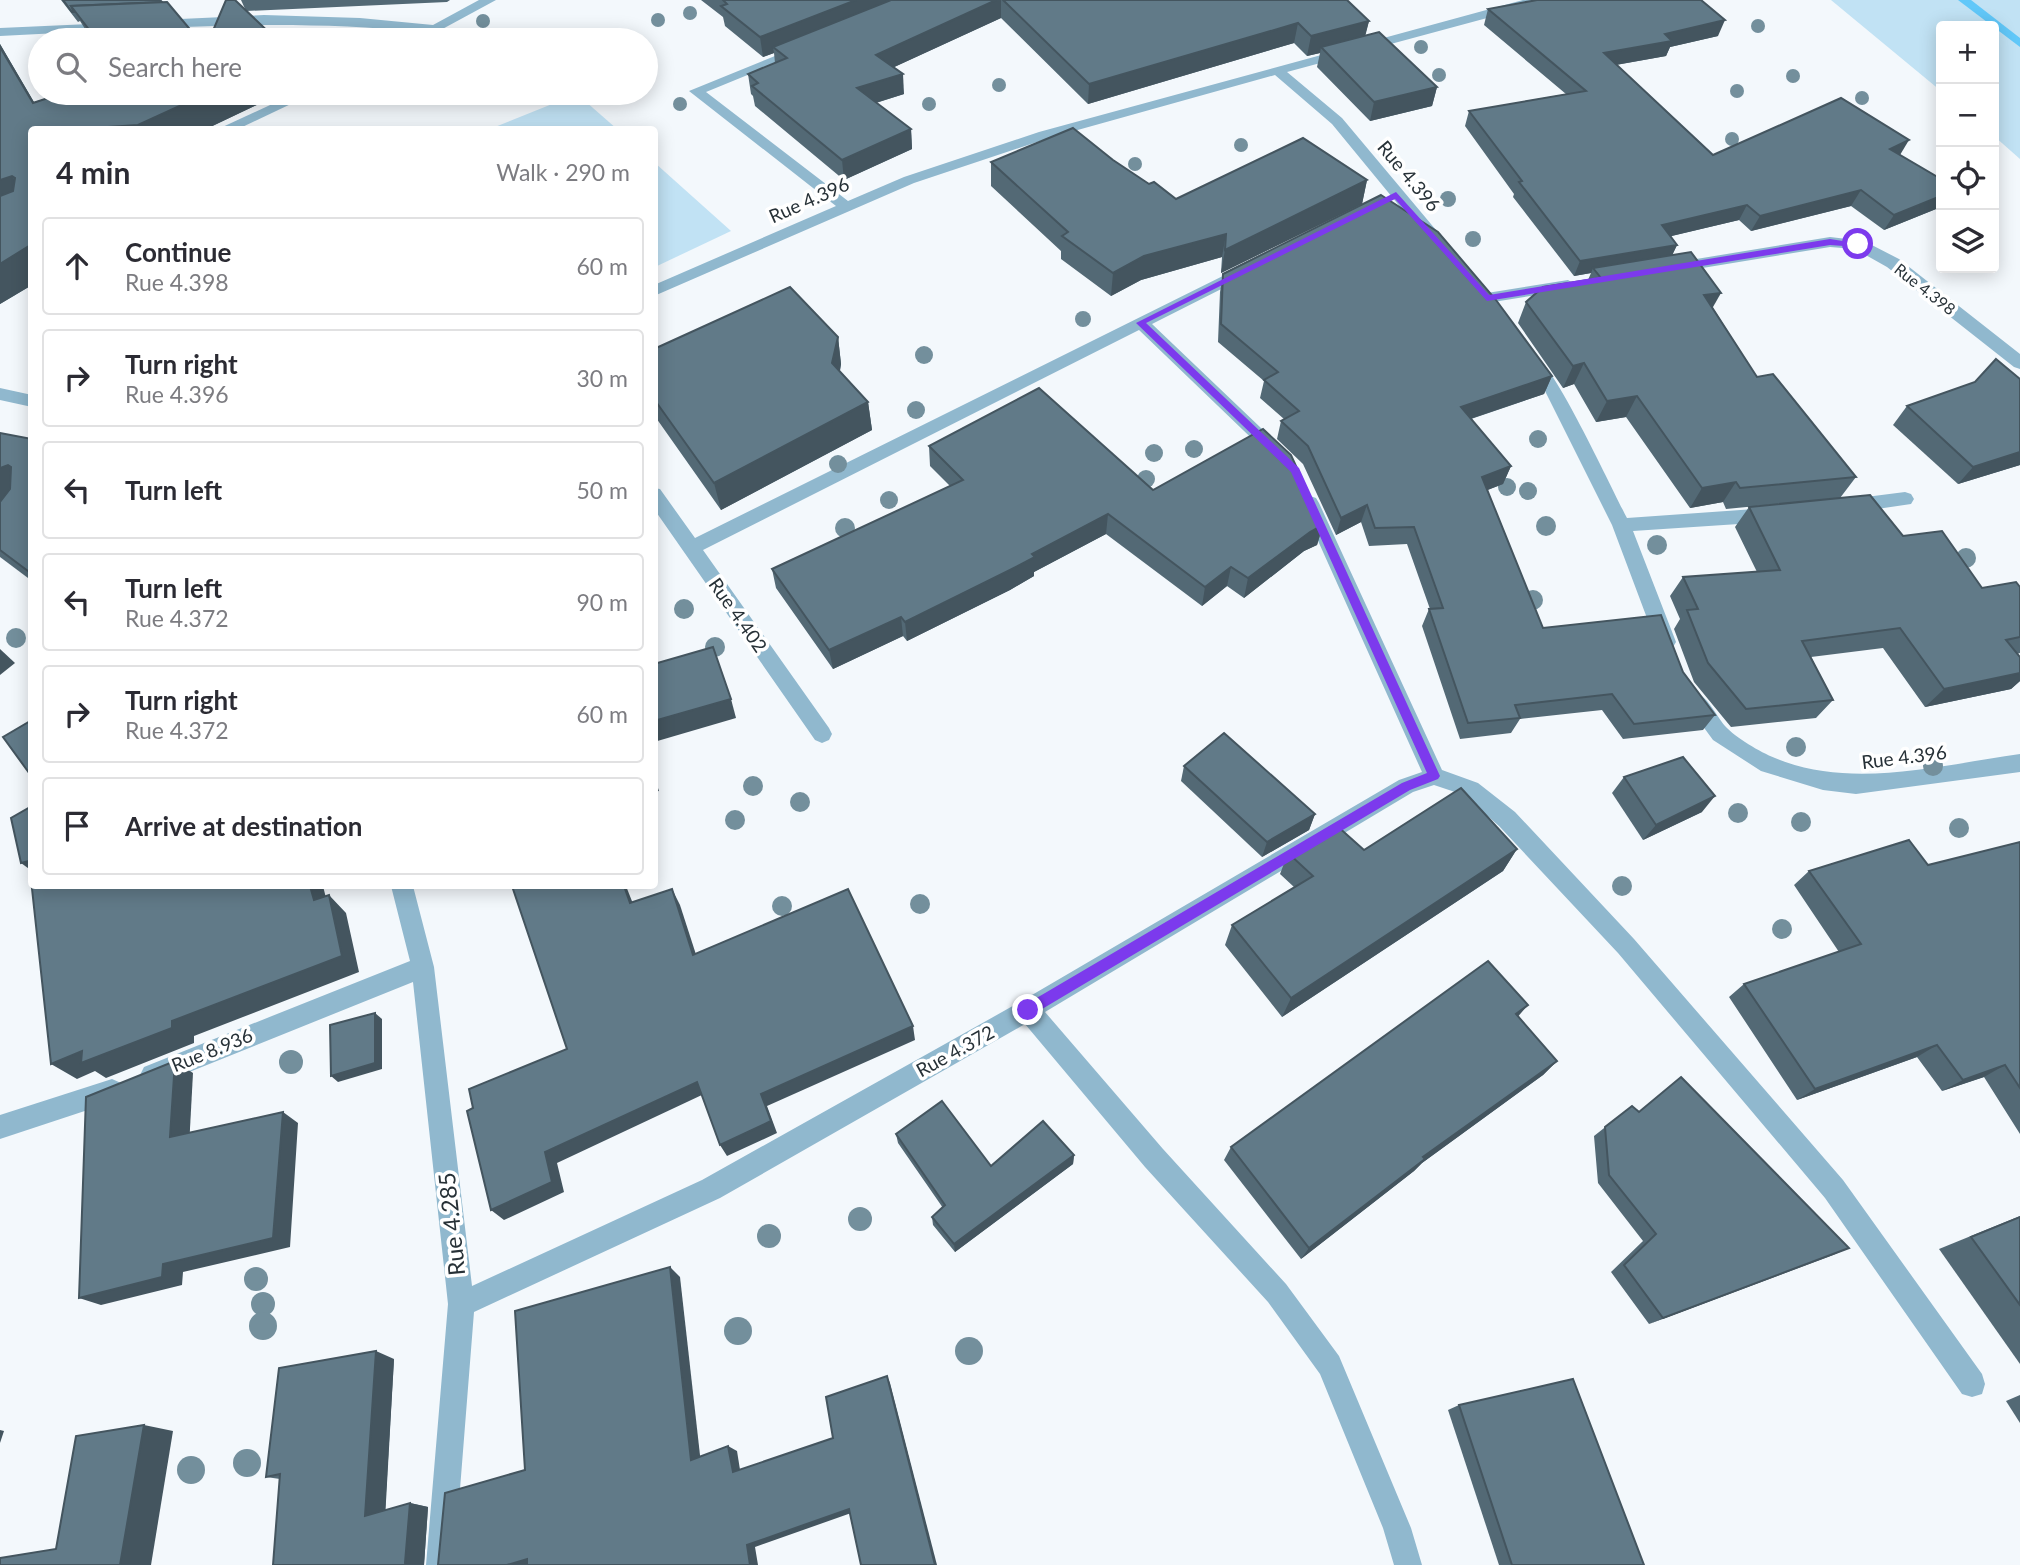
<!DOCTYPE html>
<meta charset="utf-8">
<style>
body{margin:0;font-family:Lato,sans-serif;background:#f7f7f7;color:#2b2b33}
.controls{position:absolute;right:21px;top:21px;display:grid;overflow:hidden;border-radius:7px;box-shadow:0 4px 18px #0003}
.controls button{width:63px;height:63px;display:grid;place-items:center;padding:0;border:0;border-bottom:2px solid #e1e1e2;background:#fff;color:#2b2b33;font:35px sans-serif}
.stop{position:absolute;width:21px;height:21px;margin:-16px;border:5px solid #7c3aed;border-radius:50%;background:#fff}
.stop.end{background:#7c3aed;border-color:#fff;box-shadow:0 2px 7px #0008}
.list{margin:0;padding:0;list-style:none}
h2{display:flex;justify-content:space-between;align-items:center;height:91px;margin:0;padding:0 28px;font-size:30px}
h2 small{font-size:23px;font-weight:400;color:#7c7c81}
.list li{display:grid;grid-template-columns:46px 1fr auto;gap:21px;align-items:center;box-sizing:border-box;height:98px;margin:0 14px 14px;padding:0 14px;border:2px solid #e1e1e2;border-radius:7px}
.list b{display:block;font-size:26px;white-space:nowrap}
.list p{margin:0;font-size:23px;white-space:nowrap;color:#7c7c81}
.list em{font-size:23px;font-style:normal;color:#7c7c81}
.icon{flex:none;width:38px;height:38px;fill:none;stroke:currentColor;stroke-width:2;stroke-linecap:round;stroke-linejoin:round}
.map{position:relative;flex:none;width:2020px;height:1565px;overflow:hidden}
.search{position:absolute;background:#fff;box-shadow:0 4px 18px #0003;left:28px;top:28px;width:630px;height:77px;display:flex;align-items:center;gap:18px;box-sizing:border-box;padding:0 24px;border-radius:38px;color:#7c7c81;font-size:26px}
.panel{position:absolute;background:#fff;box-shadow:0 4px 18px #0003;left:28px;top:126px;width:630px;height:763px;border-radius:7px}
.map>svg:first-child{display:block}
.green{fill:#c1e2f4}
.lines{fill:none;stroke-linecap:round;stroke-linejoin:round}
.stream{fill:#61c8f9;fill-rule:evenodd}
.minor{fill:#90b8ce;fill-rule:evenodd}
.tree{fill:#738f9c}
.wall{fill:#536975}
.shaded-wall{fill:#44555f}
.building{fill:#617a88;stroke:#44555f;stroke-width:2}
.route{fill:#7c3aed}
.labels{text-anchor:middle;stroke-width:7;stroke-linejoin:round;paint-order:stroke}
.far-street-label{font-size:16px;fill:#273137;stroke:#fff}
.street-label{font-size:19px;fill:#273137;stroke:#fff}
.near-street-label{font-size:23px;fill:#273137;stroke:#fff}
</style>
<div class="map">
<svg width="2020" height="1565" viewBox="0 0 2020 1565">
<rect width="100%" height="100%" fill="#f3f8fc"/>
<g class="green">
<path d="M1831 0H2020V159L1994 136V26H1941V91Z"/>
<path d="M577 94 617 129H490Z"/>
<path d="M655 163 731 231 655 267H654Z"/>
</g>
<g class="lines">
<path class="stream" d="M1958 0H1971L2020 38V47Z"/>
<g class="minor">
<path d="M479 0H496L424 39 417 35 420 32C333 23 247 24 159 28L152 24 159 20 264 15 360 18 433 25Z"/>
<path d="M1523 0H1545L1543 3 1287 72 1342 118 1441 236 1443 239 1441 242H1429L1332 124 1275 75 1049 138 914 183 654 296V285L836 206 689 91 797 47H807L809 50 706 92 848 201 904 177 1039 132Z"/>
<path d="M112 23 119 27 117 30 0 36V28Z"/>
<path d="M296 93H314L236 130H216Z"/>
<path d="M1830 237 1864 241 1899 259 2020 354V369L2014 367 1887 267 1855 249 1830 247 1672 273 1664 268 1672 263Z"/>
<path d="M1247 264 1255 269 1253 273 1152 324 1281 447 1284 451 1281 455H1269L1139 330 703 550 829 728 832 734 829 740 822 743 815 740 654 509V488L660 489 695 538Z"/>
<path d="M1568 280 1576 285 1574 289 1487 303 1479 298 1487 293Z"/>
<path d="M1532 353C1552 359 1613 492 1627 518L1769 508 1775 510 1778 515 1775 520 1769 522 1633 531 1676 642 1673 647 1666 650 1659 647 1656 642 1612 525 1541 383 1524 359Z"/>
<path d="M0 388 32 395V407L0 400Z"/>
<path d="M1905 492 1911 494 1914 499 1911 504 1850 513 1844 511 1841 506 1844 501 1850 499Z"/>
<path d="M1310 496 1316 498 1319 503 1442 770 1478 783 1515 812 1634 939 1843 1180 1982 1374 1985 1384 1982 1394 1972 1397 1962 1394 1825 1198 1618 953 1499 826 1464 795 1434 785 1413 792 1045 1012 1163 1149 1286 1284 1339 1356 1411 1528 1422 1565H1394L1383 1528 1320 1374 1268 1302 1145 1167 1025 1024 720 1198 474 1312 454 1565H426L448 1304 413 982 152 1087 144 1083 140 1075 144 1067 410 961 391 886H413L434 967 472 1286 702 1180 1020 1002 1399 780 1422 772 1301 503 1304 498Z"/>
<path d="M1693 691C1708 696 1715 714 1725 726 1736 738 1760 752 1775 758 1851 790 1941 765 2020 754V772L1856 794 1823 790 1761 771 1713 740 1683 699 1686 693Z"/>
<path d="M112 1079 121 1083 124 1091 121 1099 0 1139V1115Z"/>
</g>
</g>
<g class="tree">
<circle cx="690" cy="13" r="7"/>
<circle cx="658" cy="20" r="7"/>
<circle cx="483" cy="21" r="7"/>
<circle cx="1758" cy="26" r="7"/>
<circle cx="1421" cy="47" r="7"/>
<circle cx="1439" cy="75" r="7"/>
<circle cx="1793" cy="76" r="7"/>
<circle cx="999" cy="85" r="7"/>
<circle cx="1737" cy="91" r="7"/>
<circle cx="1862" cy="98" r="7"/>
<circle cx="680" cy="104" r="7"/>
<circle cx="929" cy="104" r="7"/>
<circle cx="1732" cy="139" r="7"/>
<circle cx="1241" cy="145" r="7"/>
<circle cx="1135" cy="164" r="7"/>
<circle cx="1448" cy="199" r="8"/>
<circle cx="1473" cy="239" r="8"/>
<circle cx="1083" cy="319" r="8"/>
<circle cx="924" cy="355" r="9"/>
<circle cx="916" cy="410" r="9"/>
<circle cx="1538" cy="439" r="9"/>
<circle cx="1194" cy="449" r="9"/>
<circle cx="1154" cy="453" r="9"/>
<circle cx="838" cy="464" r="9"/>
<circle cx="1146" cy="479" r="9"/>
<circle cx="1507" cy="487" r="9"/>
<circle cx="1528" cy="491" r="9"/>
<circle cx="889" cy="500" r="9"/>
<circle cx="1546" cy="526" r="10"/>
<circle cx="845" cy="528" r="10"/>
<circle cx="1657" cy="545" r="10"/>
<circle cx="1966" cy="558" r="10"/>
<circle cx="1533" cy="600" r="10"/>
<circle cx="684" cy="609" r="10"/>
<circle cx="16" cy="638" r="10"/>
<circle cx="715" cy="647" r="10"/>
<circle cx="1796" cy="747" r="10"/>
<circle cx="1933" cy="766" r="10"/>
<circle cx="753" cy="786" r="10"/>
<circle cx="800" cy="802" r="10"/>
<circle cx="1738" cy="813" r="10"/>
<circle cx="735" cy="820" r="10"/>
<circle cx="1801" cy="822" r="10"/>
<circle cx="1959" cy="828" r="10"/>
<circle cx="1622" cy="886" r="10"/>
<circle cx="920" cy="904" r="10"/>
<circle cx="782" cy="906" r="10"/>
<circle cx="1782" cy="929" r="10"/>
<circle cx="291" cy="1062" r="12"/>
<circle cx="860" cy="1219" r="12"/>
<circle cx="769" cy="1236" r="12"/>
<circle cx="256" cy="1279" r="12"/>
<circle cx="263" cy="1304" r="12"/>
<circle cx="263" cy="1326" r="14"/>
<circle cx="738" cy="1331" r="14"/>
<circle cx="969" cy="1351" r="14"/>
<circle cx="247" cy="1463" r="14"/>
<circle cx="191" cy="1470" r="14"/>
</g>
<g class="wall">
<path d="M61 0H160L199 40H92L80 21 78 22Z"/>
<path d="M241 0H450L447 2 246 11Z"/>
<path d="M701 0H1347L1369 21 1365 35 1437 87 1432 106 1370 121 1317 67 1320 53 1307 56 1294 43 1088 104 1001 18 894 67 904 94 876 103 911 129 912 149 844 180 755 106 753 96 751 94 748 74 775 63 774 53 763 57 725 26 723 17Z"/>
<path d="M1488 9 1718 36 1670 47 1666 56 1616 65 1713 155H1900L1941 179V207L1884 230 1851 206 1751 231 1739 220 1671 236 1677 245 1672 255 1713 308 1757 377 1856 477 1840 498 1726 509 1723 502 1690 508 1626 417 1596 422 1574 384 1563 388 1518 323 1526 302 1588 280 1591 273 1574 276 1513 197 1514 194 1465 126 1469 111 1566 94 1484 25Z"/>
<path d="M0 44 34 102 63 93H282L204 130H32V285L0 304Z"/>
<path d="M1113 160 1149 184 1176 199 1367 180 1362 204 1221 273 1222 257 1141 280 1111 296 1061 259V251L991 186V162Z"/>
<path d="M1223 274 1552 376 1544 394 1471 419 1511 466 1503 484 1487 490 1543 628 1683 672 1715 715 1703 730 1623 739 1602 710 1520 719 1511 733 1460 739 1422 626 1429 609H1430L1407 544 1369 546 1361 522 1336 535 1303 464 1277 439 1281 421 1284 419 1260 398 1264 381 1218 342 1220 292Z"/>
<path d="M838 337 841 364 840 371 868 402 872 430 721 510 654 415V349Z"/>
<path d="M1907 406 2020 465 1958 484 1893 425Z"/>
<path d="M0 433 32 439V581L0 557Z"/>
<path d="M929 446 1153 490 1323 525 1317 545 1304 551 1244 598 1227 586 1202 606 1106 534 1034 572V576L1010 590 907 641 903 636 833 669 776 588 772 569 950 486 930 466Z"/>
<path d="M1749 507 1903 536 1982 588 2020 587V653L2017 654 2020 657V681L2011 689 1925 707 1883 648 1811 657 1833 700 1816 718 1731 727 1694 682 1674 629 1680 619 1670 596 1683 577 1757 572 1735 527Z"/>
<path d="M1184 766 1315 814 1309 830 1262 857 1181 781Z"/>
<path d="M1624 777 1702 812 1643 840 1612 793Z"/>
<path d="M2020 842V1134L1984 1077 1942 1091 1917 1057 1797 1100 1729 997 1744 984 1839 952 1794 885 1809 871 1928 865Z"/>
<path d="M1517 849 1503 871 1282 1017 1225 945 1232 925 1294 887 1280 874 1288 853 1364 850Z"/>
<path d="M1518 1016 1557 1061 1543 1075 1422 1163 1414 1171 1301 1259 1224 1160 1231 1147Z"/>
<path d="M1632 1106 1639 1111 1849 1248 1649 1324 1611 1272 1643 1241 1598 1183 1594 1136Z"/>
<path d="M896 1134 991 1166 1074 1155 1073 1164 955 1252 933 1225 932 1217 943 1208 898 1143Z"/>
<path d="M2020 1216V1364L1939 1249Z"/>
<path d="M394 1359 385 1511 410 1503 428 1507 424 1565 280 1479 266 1477Z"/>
<path d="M2020 1395V1423L2006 1401Z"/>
<path d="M1459 1405 1644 1565H1499L1448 1410Z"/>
</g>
<g class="shaded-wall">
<path d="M856 0H909L773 47 774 53 763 57 760 37Z"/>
<path d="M996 0H1001V18L877 75 876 55Z"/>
<path d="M1725 20 1718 36 1670 47 1666 56 1598 68 1604 53 1665 34Z"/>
<path d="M1369 21 1364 41 1321 47 1320 53 1307 56 1311 36Z"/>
<path d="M1298 23 1294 43 1088 104 1089 84Z"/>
<path d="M0 44 50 130 33 103 0 47Z"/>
<path d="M903 74 904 94 859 108 857 88Z"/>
<path d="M1437 87 1432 106 1370 121 1374 102Z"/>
<path d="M208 93H282L204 130H140L138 125Z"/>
<path d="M911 129 912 149 844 180 842 160Z"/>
<path d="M1909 140 1900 155 1890 149Z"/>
<path d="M12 176 31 204 0 216V180Z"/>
<path d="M1367 180 1362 204 1221 273 1225 250Z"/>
<path d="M1861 190 1851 206 1751 231 1760 216Z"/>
<path d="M1941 196V207L1884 230 1894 215Z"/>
<path d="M1747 205 1739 220 1655 240 1662 225Z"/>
<path d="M1226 234 1222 257 1141 280 1111 296 1113 273 1144 256Z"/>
<path d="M32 244V285L0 304V264Z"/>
<path d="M1677 245 1670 260 1593 268 1591 273 1574 276 1580 261Z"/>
<path d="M1721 293 1709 314 1704 295Z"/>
<path d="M838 337 841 364 836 390 832 363Z"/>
<path d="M1584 363 1574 384 1563 388 1573 366Z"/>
<path d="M1552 376 1544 394 1455 424 1461 407Z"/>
<path d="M1637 396 1626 417 1596 422 1607 401Z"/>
<path d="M868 402 872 430 721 510 714 483Z"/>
<path d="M2020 452V465L1958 484 1973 467Z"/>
<path d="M8 465 31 492 0 523V468Z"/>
<path d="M1511 466 1503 484 1475 495 1482 477Z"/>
<path d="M1736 482 1723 502 1690 508 1702 488Z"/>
<path d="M1367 505 1361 522 1336 535 1341 518Z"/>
<path d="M1108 514 1106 534 1034 572V576L1010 590 907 641 905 622Z"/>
<path d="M1323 525 1317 545 1304 551 1244 598 1248 578 1310 532Z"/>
<path d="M1231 567 1227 586 1202 606 1205 587Z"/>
<path d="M901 617 903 636 833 669 829 650Z"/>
<path d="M0 649 15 663 0 675Z"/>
<path d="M2020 673V681L2011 689 1925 707 1944 689Z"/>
<path d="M731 699 736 718 654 742V721Z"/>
<path d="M654 776 659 791 654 792Z"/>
<path d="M1715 796 1702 812 1643 840 1656 825Z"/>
<path d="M1315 814 1309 830 1262 857 1267 842Z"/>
<path d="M1517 849 1503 871 1282 1017 1291 998Z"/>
<path d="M29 861 32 871 21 863Z"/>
<path d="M310 886H323L331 918 314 900Z"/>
<path d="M624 886H626L639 919 630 903Z"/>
<path d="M672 889 680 905 701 970 693 955Z"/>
<path d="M329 895 346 913 359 972 194 1036V1043L106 1078 95 1071 77 1079 51 1064 82 1051 172 1021Z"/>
<path d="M1528 1005 1515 1020 1516 1014Z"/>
<path d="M375 1013 382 1019V1069L338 1082 331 1076Z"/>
<path d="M913 1026 915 1040 767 1106 777 1133 727 1156 720 1145 761 1094Z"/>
<path d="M1937 1045 1917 1057 1797 1100 1815 1089Z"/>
<path d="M175 1061 193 1073 189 1147 170 1137Z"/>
<path d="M1557 1061 1543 1075 1422 1163 1414 1171 1301 1259 1309 1248 1423 1157Z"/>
<path d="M2005 1065 1984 1077 1942 1091 1963 1080Z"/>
<path d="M697 1082 704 1094 557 1163 564 1192 504 1220 491 1210 545 1152Z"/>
<path d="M283 1112 298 1123 290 1247 183 1272 182 1285 101 1305 79 1298 163 1264Z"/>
<path d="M1074 1155 1073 1164 955 1252 954 1244Z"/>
<path d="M1849 1248 1833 1255 1649 1324 1663 1318Z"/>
<path d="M670 1267 680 1277 701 1464 691 1460Z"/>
<path d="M376 1351 394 1359 385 1519 365 1516Z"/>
<path d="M887 1376 890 1383 937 1565H935Z"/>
<path d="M144 1425 173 1431 151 1565H120Z"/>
<path d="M0 1430 4 1431 0 1443Z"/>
<path d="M728 1446 737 1451 741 1476 733 1472Z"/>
<path d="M410 1503 428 1507 424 1565H406L405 1563Z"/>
<path d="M849 1509 854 1512 755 1547 758 1565H750L747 1545Z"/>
<path d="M527 1559 542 1560 526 1565H507Z"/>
</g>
<g class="building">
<path d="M63 0H160L162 2 71 6 74 12H72Z"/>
<path d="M226 0H235L277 40H209Z"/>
<path d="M723 0H856L760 37 721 6 727 4Z"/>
<path d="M891 0H996L876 55 903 74 857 88 911 129 842 160 752 86 758 83 748 74 787 58 773 47Z"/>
<path d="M1003 0H1347L1369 21 1311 36 1298 23 1089 84Z"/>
<path d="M1537 0H1701L1725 20 1665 34 1672 41 1604 53 1713 155 1841 98 1909 140 1890 149 1941 179V196L1894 215 1861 190 1760 216 1747 205 1662 225 1677 245 1580 261 1519 182 1522 181 1469 111 1586 91 1488 9Z"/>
<path d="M167 2 199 40H97L71 6Z"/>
<path d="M1379 32 1437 87 1374 102 1321 47Z"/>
<path d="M0 47 33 103 63 93H208L138 125 93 128 91 130H32V244L0 264V196L13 191 15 178 12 176 0 180Z"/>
<path d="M1073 128 1113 160 1149 184 1154 182 1176 199 1303 138 1367 180 1225 250 1226 234 1144 256 1113 273 1062 236 1068 232 991 162Z"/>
<path d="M1381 195 1438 232 1496 300 1552 376 1461 407 1511 466 1482 477 1543 628 1661 615 1683 672 1715 715 1634 724 1612 694 1515 705 1520 718 1468 723 1429 609 1443 608 1414 527 1375 528 1367 505 1341 518 1308 446 1281 421 1299 411 1264 380 1278 372 1221 324 1223 274Z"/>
<path d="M1691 252 1721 293 1704 295 1757 377 1773 374 1856 477 1740 488 1736 482 1702 488 1637 396 1607 401 1584 363 1573 366 1526 302 1543 287 1601 278 1593 268Z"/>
<path d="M790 287 838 337 832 363 868 402 714 483 654 399V349Z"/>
<path d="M1996 359 2020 379V452L1973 467 1907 406 1975 382Z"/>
<path d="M1039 388 1153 490 1263 429 1291 455 1323 525 1310 532 1248 578 1231 567 1205 587 1108 514 1032 554 1035 557 1010 570 905 622 901 617 829 650 772 569 963 480 929 446Z"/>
<path d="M0 433 32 439V574L0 550V502L10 489 11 467 8 465 0 468Z"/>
<path d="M1870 495 1903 536 1942 531 1982 588 2016 582 2020 587V637L2006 640 2020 657V673L1944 689 1900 628 1802 641 1833 700 1746 709 1708 663 1687 610 1698 609 1683 577 1780 570 1749 507Z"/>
<path d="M713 647 731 699 654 721V664Z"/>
<path d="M32 720V777L3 737Z"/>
<path d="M1224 733 1315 814 1267 842 1184 766Z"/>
<path d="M1683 757 1715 796 1656 825 1624 777Z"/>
<path d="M1461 788 1517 849 1291 998 1232 925 1313 876 1288 853 1336 825 1364 850Z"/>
<path d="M32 806V886H310L314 900 329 895 342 956 172 1021V1028L81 1063 82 1051 51 1064 29 861 21 863 11 818Z"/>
<path d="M1909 840 1928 865 2020 842V1088L2005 1065 1963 1080 1937 1045 1815 1089 1744 984 1861 944 1809 871Z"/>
<path d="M512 886H624L630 903 672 889 693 955 848 889 913 1026 761 1094 771 1121 720 1145 697 1082 545 1152 552 1182 491 1210 467 1111 473 1108 469 1089 567 1049Z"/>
<path d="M1488 961 1528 1005 1516 1014 1557 1061 1423 1157 1425 1159 1309 1248 1231 1147Z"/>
<path d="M375 1013V1063L331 1076 330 1025Z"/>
<path d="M175 1061 170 1137 283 1112 273 1238 163 1264 162 1277 79 1298 86 1097Z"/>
<path d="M1681 1077 1849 1248 1663 1318 1624 1265 1656 1234 1609 1175 1605 1127 1632 1106 1639 1112Z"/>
<path d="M942 1101 991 1166 1043 1121 1074 1155 954 1244 932 1217 945 1205 896 1134Z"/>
<path d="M2020 1217V1305L1971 1237Z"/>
<path d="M670 1267 691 1460 728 1446 733 1472 833 1438 826 1397 887 1376 935 1565H861L849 1509 747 1545 750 1565H527V1559L507 1565H438L445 1493 525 1470 515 1311Z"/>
<path d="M376 1351 365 1516 410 1503 405 1563 406 1565H273L280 1474 266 1477 279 1368Z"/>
<path d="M1573 1379 1644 1565H1512L1459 1405Z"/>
<path d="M144 1425 120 1565H0V1558L56 1549 76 1436Z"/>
</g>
<path class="route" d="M1396 192 1489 295 1830 239 1862 244 1858 247 1830 245 1487 301 1395 199 1146 323 1299 468 1440 776 1438 779 1410 790 1032 1015H1023V1006L1402 783 1427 773 1291 472 1136 323Z"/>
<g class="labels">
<g class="far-street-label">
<text transform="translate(1925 289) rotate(38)" y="6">Rue 4.398</text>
</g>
<g class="street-label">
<text transform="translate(1409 176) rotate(50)" y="7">Rue 4.396</text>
<text transform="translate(809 200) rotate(-24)" y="7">Rue 4.396</text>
<text transform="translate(738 615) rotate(55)" y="7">Rue 4.402</text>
<text transform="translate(1904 757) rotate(-7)" y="7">Rue 4.396</text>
<text transform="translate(212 1050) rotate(-22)" y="7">Rue 8.936</text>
<text transform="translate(955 1051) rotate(-29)" y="7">Rue 4.372</text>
</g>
<g class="near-street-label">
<text transform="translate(452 1224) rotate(-96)" y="8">Rue 4.285</text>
</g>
</g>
</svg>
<div class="controls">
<button>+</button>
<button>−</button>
<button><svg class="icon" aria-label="locate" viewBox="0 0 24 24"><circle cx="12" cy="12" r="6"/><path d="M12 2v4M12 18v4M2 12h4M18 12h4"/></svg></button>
<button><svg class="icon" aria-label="layers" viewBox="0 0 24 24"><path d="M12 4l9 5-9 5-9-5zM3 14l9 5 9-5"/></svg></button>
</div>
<div class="stop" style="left:1858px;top:244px"></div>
<div class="stop end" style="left:1028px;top:1010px"></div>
<div class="search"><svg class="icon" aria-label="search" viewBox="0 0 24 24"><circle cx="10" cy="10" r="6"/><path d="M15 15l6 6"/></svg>Search here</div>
<section class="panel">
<h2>4 min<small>Walk · 290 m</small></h2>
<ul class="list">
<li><svg class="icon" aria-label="ahead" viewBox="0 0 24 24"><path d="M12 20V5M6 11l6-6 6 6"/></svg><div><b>Continue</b><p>Rue 4.398</p></div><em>60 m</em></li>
<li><svg class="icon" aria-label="right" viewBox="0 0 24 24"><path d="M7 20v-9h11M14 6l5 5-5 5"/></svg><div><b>Turn right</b><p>Rue 4.396</p></div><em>30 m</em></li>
<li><svg class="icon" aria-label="left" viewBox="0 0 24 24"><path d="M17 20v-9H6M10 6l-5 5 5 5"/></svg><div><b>Turn left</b></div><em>50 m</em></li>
<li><svg class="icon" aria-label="left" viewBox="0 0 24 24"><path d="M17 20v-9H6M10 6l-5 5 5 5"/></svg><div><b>Turn left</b><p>Rue 4.372</p></div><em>90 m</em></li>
<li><svg class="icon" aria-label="right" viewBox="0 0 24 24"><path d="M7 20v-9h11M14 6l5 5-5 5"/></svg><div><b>Turn right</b><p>Rue 4.372</p></div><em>60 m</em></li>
<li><svg class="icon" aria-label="arrive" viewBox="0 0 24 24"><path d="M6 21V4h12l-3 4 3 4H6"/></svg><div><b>Arrive at destination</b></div></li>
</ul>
</section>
</div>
